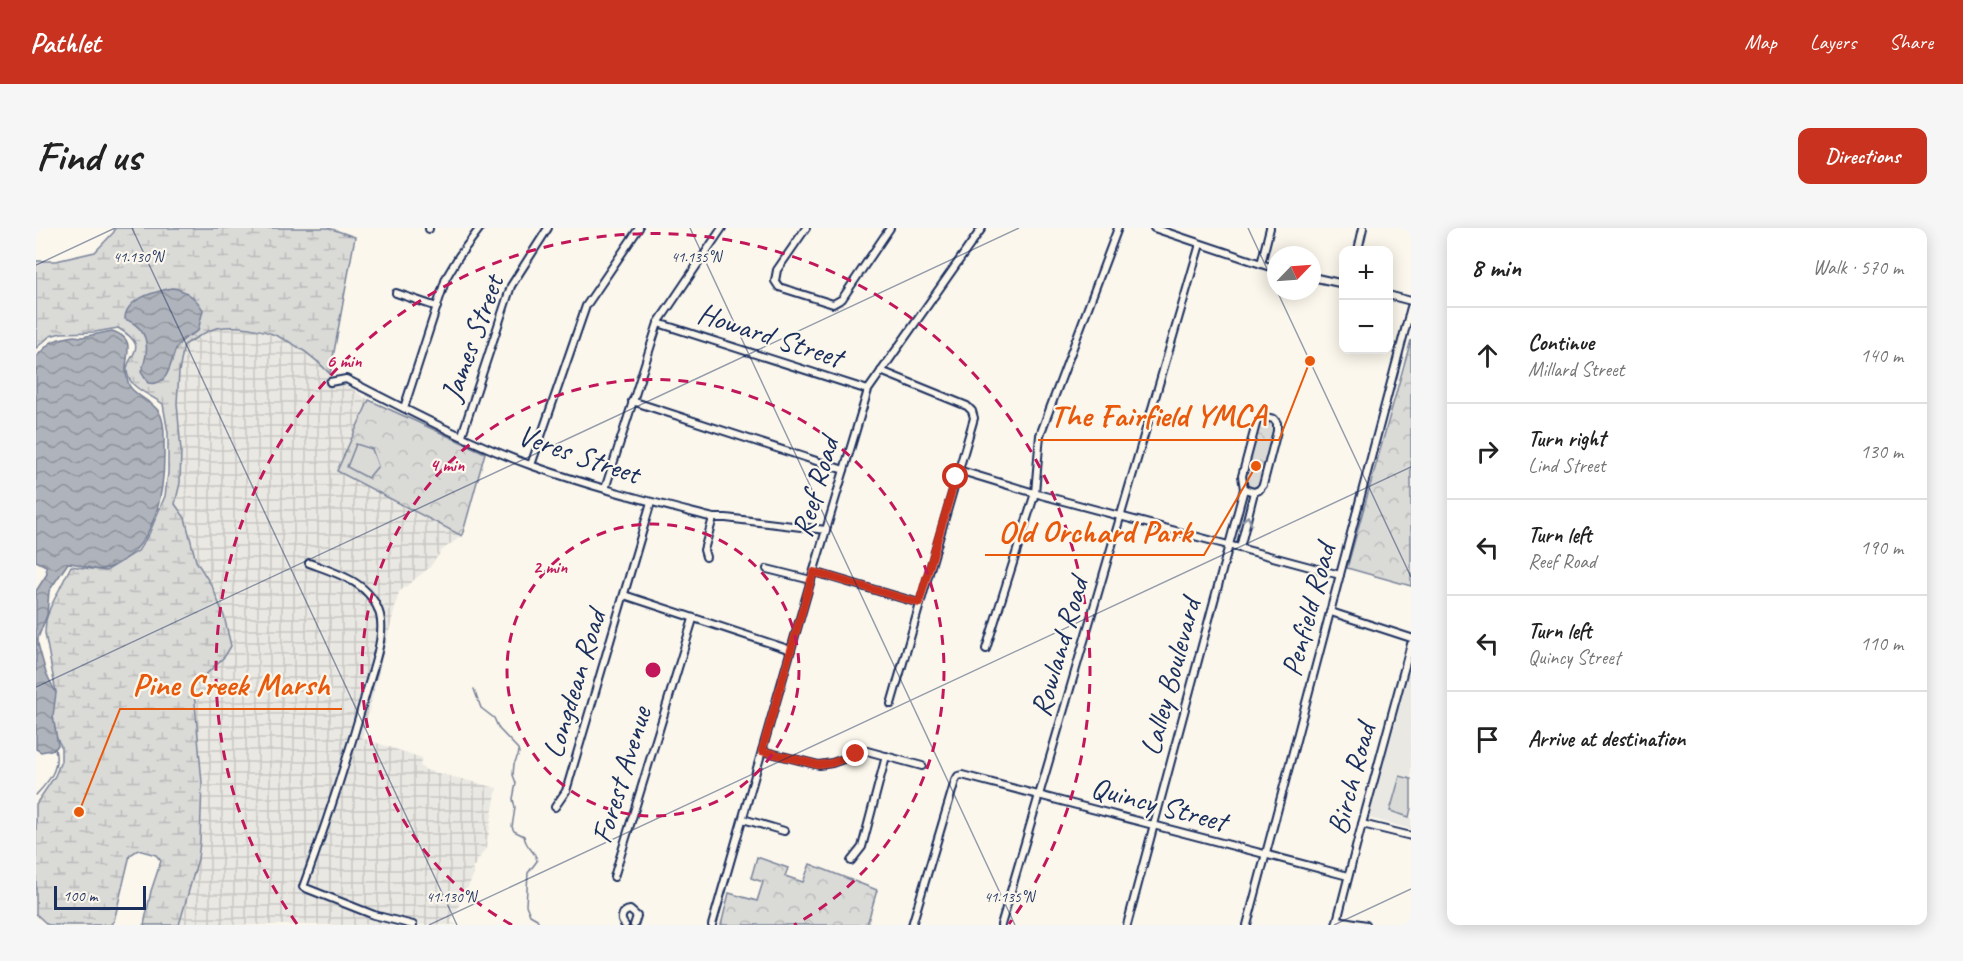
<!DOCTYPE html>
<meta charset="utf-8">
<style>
body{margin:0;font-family:Caveat,sans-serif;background:#f6f6f6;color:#222}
.controls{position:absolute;right:18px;top:18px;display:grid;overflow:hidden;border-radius:12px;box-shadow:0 3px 15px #0003}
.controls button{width:54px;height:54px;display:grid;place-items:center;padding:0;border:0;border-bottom:2px solid #e0e0e0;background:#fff;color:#222;font:30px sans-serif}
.compass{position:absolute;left:1231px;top:18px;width:54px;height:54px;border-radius:50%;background:#fff;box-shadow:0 3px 15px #0003;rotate:65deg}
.scale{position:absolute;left:18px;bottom:15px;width:92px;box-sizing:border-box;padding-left:6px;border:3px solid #1b2f5e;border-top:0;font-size:16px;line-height:21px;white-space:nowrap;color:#1b2f5e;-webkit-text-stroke:4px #fbf7ec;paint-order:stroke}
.stop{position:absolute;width:18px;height:18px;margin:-14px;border:4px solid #c8321e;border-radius:50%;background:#fff}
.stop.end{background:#c8321e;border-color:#fff;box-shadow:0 2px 6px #0008}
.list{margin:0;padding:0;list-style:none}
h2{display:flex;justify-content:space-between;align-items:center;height:78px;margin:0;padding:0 24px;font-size:26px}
h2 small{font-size:20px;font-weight:400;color:#767676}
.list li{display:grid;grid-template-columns:39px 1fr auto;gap:18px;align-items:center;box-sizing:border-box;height:96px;padding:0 24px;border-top:2px solid #e0e0e0}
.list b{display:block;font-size:22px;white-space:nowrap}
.list p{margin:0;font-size:20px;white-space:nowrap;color:#767676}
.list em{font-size:20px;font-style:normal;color:#767676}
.icon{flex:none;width:33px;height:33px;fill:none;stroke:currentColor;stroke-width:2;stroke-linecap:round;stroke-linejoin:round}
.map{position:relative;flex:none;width:1375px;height:697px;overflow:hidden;border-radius:12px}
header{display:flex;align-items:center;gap:36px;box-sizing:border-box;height:84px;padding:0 30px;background:#c8321e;color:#fff}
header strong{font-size:28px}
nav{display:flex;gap:33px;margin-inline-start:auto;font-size:21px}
.intro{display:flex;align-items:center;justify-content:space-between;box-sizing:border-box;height:144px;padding:0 36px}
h1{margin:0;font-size:42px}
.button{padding:15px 27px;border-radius:12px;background:#c8321e;color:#fff;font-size:21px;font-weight:700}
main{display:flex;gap:36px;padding:0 36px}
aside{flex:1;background:#fff;border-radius:12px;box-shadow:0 3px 15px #0003}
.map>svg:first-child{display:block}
.built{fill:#eae8e2}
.industrial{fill:url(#industrial-grid)}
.wetland{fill:url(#wetland-marsh);stroke:#7a849a;stroke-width:1.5}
.park{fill:url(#park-crowns);stroke:#7a849a;stroke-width:1.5}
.garden{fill:#dadad7;stroke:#7a849a;stroke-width:1.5}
.water{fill:url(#water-waves);stroke:#747e96;stroke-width:1.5}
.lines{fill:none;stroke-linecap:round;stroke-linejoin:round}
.stream{stroke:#747e96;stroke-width:1.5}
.minor-casing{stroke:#1b2f5e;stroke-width:10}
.minor{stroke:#fbf7ec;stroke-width:6}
.oneway{stroke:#8b93a5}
.route{stroke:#c8321e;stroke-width:8}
.ticks{fill:none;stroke:#1b2f5e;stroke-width:1.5;stroke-opacity:0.45}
.ring{fill:none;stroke:#c2185b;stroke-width:3;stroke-dasharray:10 8}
.labels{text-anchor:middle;stroke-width:4.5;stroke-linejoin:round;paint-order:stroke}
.street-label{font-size:30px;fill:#1b2f5e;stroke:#fbf7ec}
.ticks-label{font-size:15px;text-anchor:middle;fill:#1b2f5e;stroke:#fbf7ec;stroke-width:4.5;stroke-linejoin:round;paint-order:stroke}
.centre{fill:#c2185b;stroke:#fbf7ec;stroke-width:3}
.ring-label{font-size:18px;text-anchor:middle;font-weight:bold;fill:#c2185b;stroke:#fbf7ec;stroke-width:4.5;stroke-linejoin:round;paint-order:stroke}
.leader{fill:none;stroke:#e8590c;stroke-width:2}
.callout-dot{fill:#e8590c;stroke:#fbf7ec;stroke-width:2}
.callout-label{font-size:32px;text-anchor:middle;font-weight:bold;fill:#e8590c;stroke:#fbf7ec;stroke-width:4.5;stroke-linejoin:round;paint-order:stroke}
</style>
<header>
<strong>Pathlet</strong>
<nav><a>Map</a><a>Layers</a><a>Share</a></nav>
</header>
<div class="intro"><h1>Find us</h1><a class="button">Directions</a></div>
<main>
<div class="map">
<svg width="1375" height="697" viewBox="0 0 1375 697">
<defs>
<pattern id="industrial-grid" width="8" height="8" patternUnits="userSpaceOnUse" patternTransform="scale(1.5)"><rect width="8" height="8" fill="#eae8e2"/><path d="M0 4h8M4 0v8" fill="none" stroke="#c8c7c4"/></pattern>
<pattern id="wetland-marsh" width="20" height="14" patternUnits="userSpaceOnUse" patternTransform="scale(1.5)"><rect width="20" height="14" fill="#dadad7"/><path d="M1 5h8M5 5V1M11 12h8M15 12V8" fill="none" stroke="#babbbb"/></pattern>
<pattern id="park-crowns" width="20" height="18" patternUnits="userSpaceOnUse" patternTransform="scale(1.5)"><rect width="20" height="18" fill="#dadad7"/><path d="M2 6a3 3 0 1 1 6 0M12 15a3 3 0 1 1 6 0" fill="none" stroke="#babbbb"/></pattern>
<pattern id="water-waves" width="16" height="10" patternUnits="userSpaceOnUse" patternTransform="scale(1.5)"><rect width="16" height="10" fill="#afb3bb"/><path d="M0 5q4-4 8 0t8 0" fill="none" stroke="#8e929b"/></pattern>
</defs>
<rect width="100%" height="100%" fill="#fbf7ec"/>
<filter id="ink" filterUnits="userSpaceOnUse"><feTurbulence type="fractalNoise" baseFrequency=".0167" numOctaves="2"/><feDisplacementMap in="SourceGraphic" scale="12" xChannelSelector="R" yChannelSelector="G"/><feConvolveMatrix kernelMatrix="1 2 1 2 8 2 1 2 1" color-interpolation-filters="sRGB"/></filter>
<g filter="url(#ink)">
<path class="built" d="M1375 437V601L1333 590Z"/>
<path class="industrial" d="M196 99 218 100 253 114 281 131 294 146 333 172 302 243 426 308 406 322 394 339 363 364 326 510 386 530 384 538 390 542 461 560 450 620 436 641 438 646 415 694 424 697H143L162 631 164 613 166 555 158 464 155 461 189 428 176 358 160 333 149 290 139 276 144 255 145 223 141 175 143 144 148 117 178 100Z"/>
<path class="wetland" d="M79 0H293L319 9 294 146C266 115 223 93 181 100 170 102 158 112 148 117L143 144 141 175 145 223 144 255 139 276 149 290 160 333 176 358 188 388 195 418 189 428 155 461 158 464 166 555 164 613 162 631 143 697H108L115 663 125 633 120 627 102 622 94 627 78 693 74 697H12L0 686V576L19 548 25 533V518L19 507 9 496 20 464 9 405 10 392 14 380 35 338 70 343 102 323 113 306 129 268 132 245V205L127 176C117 168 98 162 93 150 82 128 121 123 82 100L59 104 25 105 14 108 0 120V33H20L59 24 78 4Z"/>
<g class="park">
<path d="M1375 112V358L1311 340Z"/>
<path d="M333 172 449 225 426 308 301 243Z"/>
<path d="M1227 192 1235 193 1238 201 1224 254 1220 260H1216L1209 256 1208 250 1222 197Z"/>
<path d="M721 629 752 640 749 648 767 654 774 636 841 662 831 697H685L693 665 721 673 727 654 715 650Z"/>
</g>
<g class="garden">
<path d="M320 216 336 221 342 238 332 250 311 239Z"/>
<path d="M1364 548 1375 551V580L1373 589 1354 583Z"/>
</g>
<g class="water">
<path d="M136 60C149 61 161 71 167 82L162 103C154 107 144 112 140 121 134 135 133 159 112 155L105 144C114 122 114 101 89 91 89 70 120 64 136 60Z"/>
<path d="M76 103C99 110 91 123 90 140 89 143 92 154 93 157 97 167 117 173 123 184 129 194 128 209 128 220 129 264 120 322 72 340 59 345 45 335 32 335L13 363 11 387 2 410V416L10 445 20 465 17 488 22 517 19 521 5 524 0 521V363L11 346 10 338 0 333V129L14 115 23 111 38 108 46 109Z"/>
</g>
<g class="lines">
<g class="stream">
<path d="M438 461 445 480 458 490 463 501 482 521 483 525 478 536 477 547 480 555 477 571 479 580 476 599 478 603 488 608C490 621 500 623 501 633L492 645 490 677 494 687 501 691 504 697"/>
<path d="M0 567C13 553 24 541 19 521"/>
</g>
<defs>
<g id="minor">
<path d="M393 0V1"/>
<path d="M770 0 741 42 739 53 743 59 797 76 806 71 854 0"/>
<path d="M1118 0 1240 41"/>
<path d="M1322 22 1327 0"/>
<path d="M1225 36 1234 0"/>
<path d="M1276 49 1308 56"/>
<path d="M360 65 401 79"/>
<path d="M1352 67 1375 73"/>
<path d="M622 95 832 162"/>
<path d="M845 143 931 178 936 183 938 190 855 476"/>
<path d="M294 154 310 151C371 182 433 215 497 238 556 259 616 274 677 290H690L790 302"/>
<path d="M596 173 808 242"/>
<path d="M368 180 410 50 423 28 444 0"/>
<path d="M1229 189 1238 191 1241 195V203L1227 257 1223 262 1218 264 1208 261 1206 248 1220 196 1222 192Z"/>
<path d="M426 207 475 58 512 0"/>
<path d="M495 237 550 78 603 0"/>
<path d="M922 242 1005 267 1304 347"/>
<path d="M569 261 622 95 686 0"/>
<path d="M1204 320 1218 264"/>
<path d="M670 329 668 322 677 290"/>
<path d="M273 335C300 345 335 354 344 387 350 410 334 449 328 472 310 535 290 597 267 659L338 687 377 697"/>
<path d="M731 341 775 352"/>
<path d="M778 344 883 375"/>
<path d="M588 367 755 422"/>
<path d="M1295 384 1375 410"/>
<path d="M950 421 999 265 1004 207 1082 0"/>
<path d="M726 523 783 537 796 535 831 523 886 538"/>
<path d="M519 579 530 563 615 274"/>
<path d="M707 591 748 603"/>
<path d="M1326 596 1375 608"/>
<path d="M815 633 826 619 850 528"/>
<path d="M578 649 657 391"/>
<path d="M1302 692 1330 697"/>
<path d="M589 697C583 691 586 683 594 682L601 688 598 697"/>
<path d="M676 697 775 352 832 162 946 0"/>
<path d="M876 697 919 553 922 548 926 547 1312 648"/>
<path d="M965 697 1164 16"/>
<path d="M1091 697 1208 261"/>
<path d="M1211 697 1375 79"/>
<path d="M1300 697 1326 596 1375 416"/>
</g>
</defs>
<use href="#minor" class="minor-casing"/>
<use href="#minor" class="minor"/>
</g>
<defs><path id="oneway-chevron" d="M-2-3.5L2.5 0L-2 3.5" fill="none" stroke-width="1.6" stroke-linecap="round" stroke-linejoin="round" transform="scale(1.5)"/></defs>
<use class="oneway" href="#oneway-chevron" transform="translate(1211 292) rotate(-76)"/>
</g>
<g class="lines" filter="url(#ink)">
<path class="route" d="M820 526 796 535 783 537 726 523 775 352 778 344 883 375 920 249"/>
</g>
<path class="ticks" d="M96 0 421 697M654 0 979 697M1212 0 1240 60M0 37 79 0M1241 63 1375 349M0 459 983 0M393 697 1375 239M1298 697 1375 661"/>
<g class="ring">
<circle cx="617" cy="442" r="146"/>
<path d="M476 697A291 291 0 1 1 758 697"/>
<path d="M261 696A437 437 0 1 1 973 696"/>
</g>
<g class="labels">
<g class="street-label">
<text transform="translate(734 107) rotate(18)" y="10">Howard Street</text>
<text transform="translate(436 110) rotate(-70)" y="10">James Street</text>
<text transform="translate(543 226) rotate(19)" y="10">Veres Street</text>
<text transform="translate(779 259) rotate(-74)" y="10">Reef Road</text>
<text transform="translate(1272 382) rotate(-75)" y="10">Penfield Road</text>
<text transform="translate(1023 419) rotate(-74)" y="10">Rowland Road</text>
<text transform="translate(1134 449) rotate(-75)" y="10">Lalley Boulevard</text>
<text transform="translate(538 456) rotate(-73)" y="10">Longdean Road</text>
<text transform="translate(585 547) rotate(-73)" y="10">Forest Avenue</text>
<text transform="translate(1315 551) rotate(-75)" y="10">Birch Road</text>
<text transform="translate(1123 576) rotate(15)" y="10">Quincy Street</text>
</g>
</g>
<g class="ticks-label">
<text x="102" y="34">41.130°N</text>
<text x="660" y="34">41.135°N</text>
<text x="415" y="674">41.130°N</text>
<text x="973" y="674">41.135°N</text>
</g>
<circle cx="617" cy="442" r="9" class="centre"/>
<g class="ring-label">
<text x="308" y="139">6 min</text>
<text x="411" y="243">4 min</text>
<text x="514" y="345">2 min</text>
</g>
<path class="leader" d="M1274 133L1243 212H1002M1220 238L1168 327H949M43 584L84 481H306"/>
<g class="callout-dot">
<circle cx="1274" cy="133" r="6"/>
<circle cx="1220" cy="238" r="6"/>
<circle cx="43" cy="584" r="6"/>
</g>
<g class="callout-label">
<text x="1122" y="198">The Fairfield YMCA</text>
<text x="1059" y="314">Old Orchard Park</text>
<text x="195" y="467">Pine Creek Marsh</text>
</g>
</svg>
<div class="controls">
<button>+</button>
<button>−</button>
</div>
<svg class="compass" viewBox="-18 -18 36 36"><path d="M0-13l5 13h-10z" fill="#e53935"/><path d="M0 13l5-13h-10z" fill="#767676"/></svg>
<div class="scale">100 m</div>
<div class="stop" style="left:920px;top:249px"></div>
<div class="stop end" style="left:820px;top:526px"></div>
</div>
<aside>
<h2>8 min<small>Walk · 570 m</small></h2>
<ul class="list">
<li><svg class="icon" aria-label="ahead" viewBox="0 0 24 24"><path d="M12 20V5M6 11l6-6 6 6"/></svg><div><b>Continue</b><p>Millard Street</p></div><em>140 m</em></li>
<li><svg class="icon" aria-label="right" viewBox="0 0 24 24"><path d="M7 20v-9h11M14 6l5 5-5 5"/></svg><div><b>Turn right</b><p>Lind Street</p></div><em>130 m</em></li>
<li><svg class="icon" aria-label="left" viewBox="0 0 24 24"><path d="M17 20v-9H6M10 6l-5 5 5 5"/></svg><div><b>Turn left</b><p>Reef Road</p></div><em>190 m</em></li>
<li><svg class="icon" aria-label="left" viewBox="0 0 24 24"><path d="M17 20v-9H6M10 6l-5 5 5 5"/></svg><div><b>Turn left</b><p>Quincy Street</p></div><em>110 m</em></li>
<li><svg class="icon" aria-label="arrive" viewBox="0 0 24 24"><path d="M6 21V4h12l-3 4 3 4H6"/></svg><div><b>Arrive at destination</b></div></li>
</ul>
</aside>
</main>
